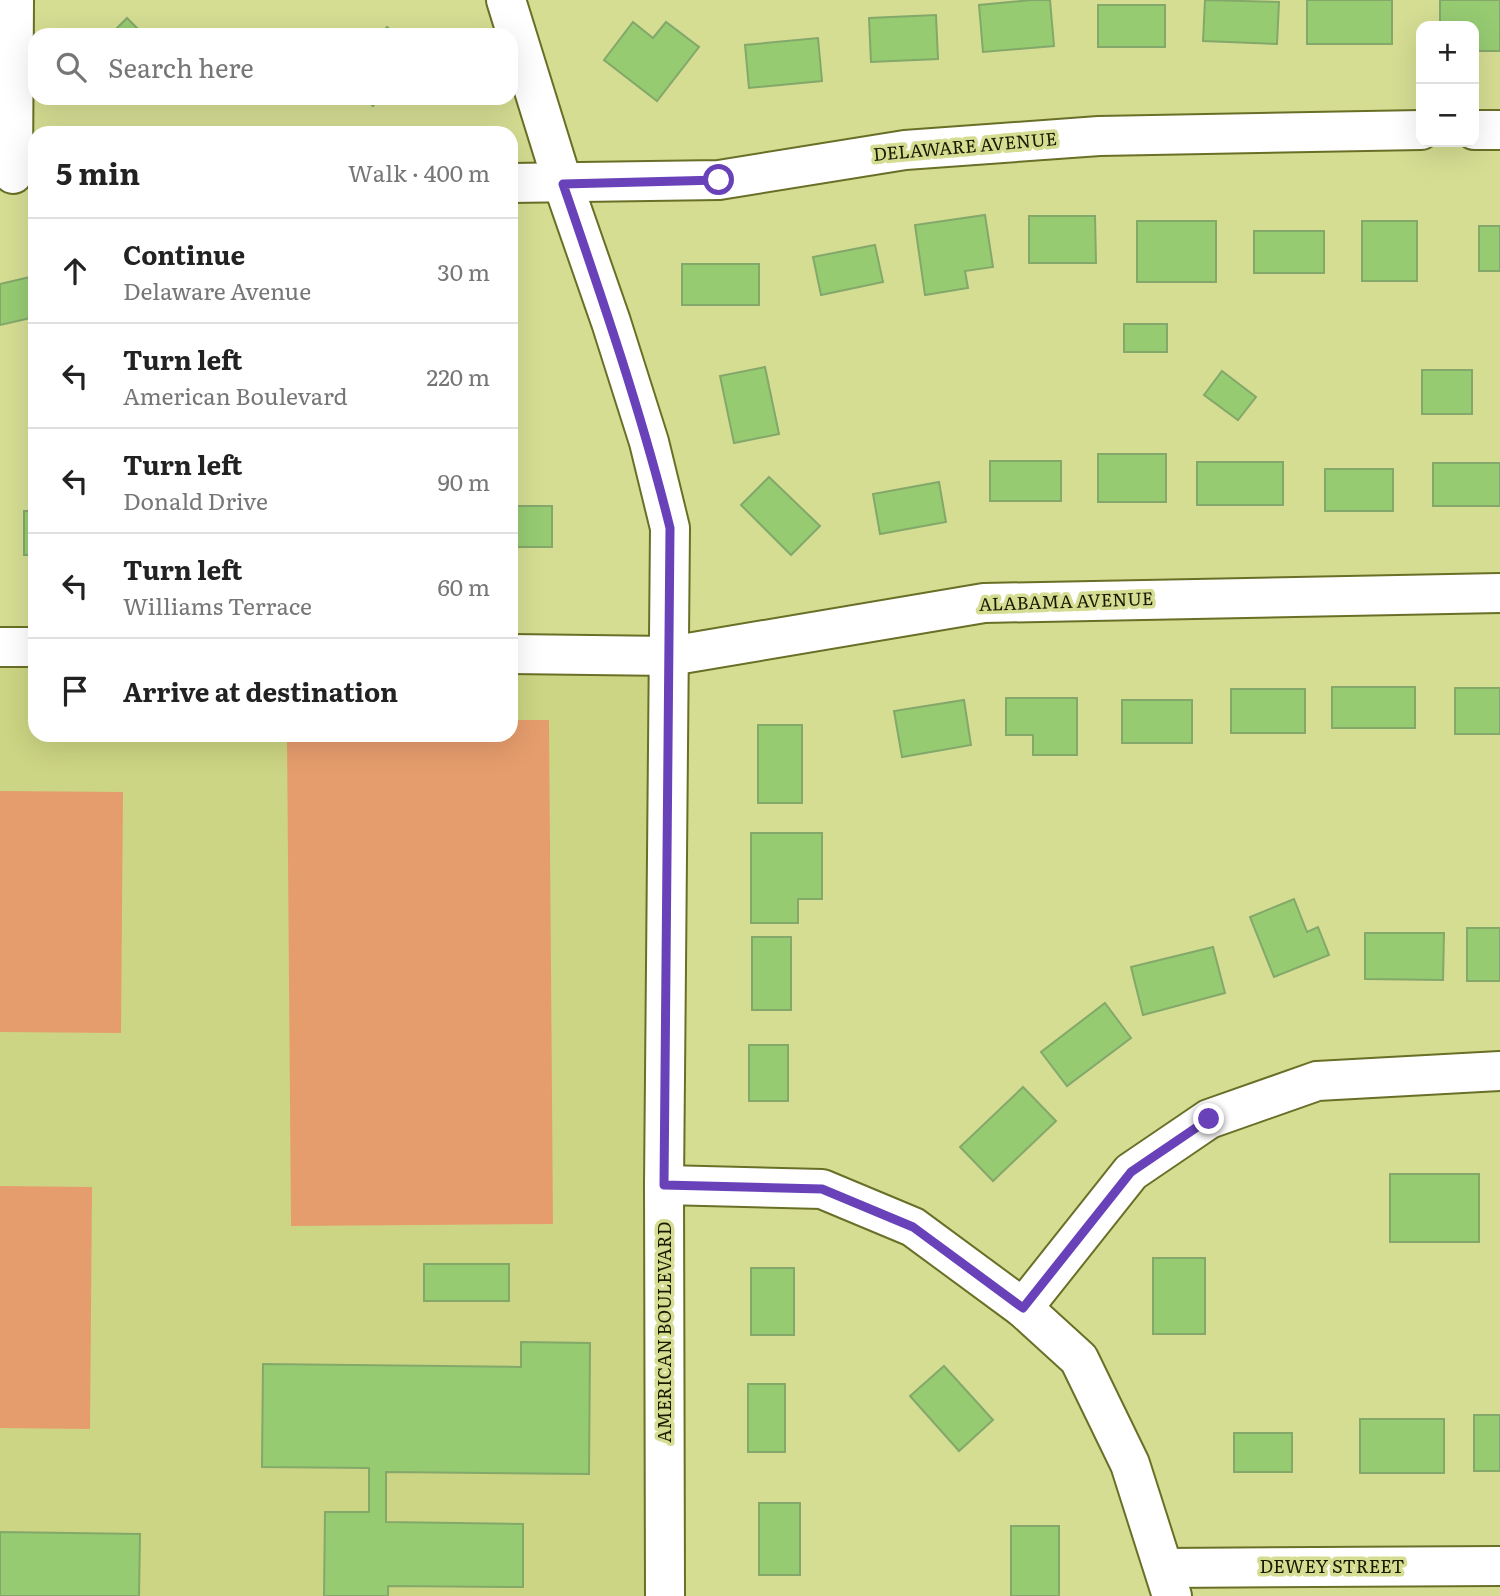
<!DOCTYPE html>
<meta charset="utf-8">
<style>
body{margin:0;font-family:Literata,serif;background:#f6f6f6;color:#222}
.controls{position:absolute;right:21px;top:21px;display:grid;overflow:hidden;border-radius:14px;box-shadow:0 7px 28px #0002}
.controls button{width:63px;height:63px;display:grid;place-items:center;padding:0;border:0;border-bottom:2px solid #e0e0e0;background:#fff;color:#222;font:35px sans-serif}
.stop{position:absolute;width:21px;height:21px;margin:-16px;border:5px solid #6942ba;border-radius:50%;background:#fff}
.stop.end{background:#6942ba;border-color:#fff;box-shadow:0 2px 7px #0008}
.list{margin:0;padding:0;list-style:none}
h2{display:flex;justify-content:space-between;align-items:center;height:91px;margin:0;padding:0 28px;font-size:30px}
h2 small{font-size:23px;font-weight:400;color:#767676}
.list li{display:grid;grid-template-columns:46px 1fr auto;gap:21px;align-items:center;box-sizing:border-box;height:105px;padding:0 28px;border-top:2px solid #e0e0e0}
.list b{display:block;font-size:26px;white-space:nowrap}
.list p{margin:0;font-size:23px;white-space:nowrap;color:#767676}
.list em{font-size:23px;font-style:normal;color:#767676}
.icon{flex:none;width:38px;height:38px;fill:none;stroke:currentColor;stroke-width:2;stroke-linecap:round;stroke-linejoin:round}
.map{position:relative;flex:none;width:1500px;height:1596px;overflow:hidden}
.search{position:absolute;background:#fff;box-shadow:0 7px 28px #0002;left:28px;top:28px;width:490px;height:77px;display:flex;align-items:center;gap:18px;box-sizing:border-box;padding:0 24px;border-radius:21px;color:#767676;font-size:26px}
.panel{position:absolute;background:#fff;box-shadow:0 7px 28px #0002;left:28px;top:126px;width:490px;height:616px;border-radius:21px}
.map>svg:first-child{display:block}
.built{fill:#ccd583}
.green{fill:#e69d6d}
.building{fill:#96cb72;stroke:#83a86a;stroke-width:2}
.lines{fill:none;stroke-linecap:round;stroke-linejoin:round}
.minor-casing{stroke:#696f26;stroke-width:42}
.minor{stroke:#fff;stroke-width:38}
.route{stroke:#6942ba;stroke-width:9}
.labels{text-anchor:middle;stroke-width:7;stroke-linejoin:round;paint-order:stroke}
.street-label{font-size:18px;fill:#191b00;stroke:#d5dd93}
</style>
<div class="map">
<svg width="1500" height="1596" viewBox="0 0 1500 1596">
<rect width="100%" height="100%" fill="#d5dd93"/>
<path class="built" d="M0 668H35V735H511V673L651 674 653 1596H0Z"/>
<g class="green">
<path d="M511 720H549L553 1224 291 1226 287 735H511Z"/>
<path d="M0 791 123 792 121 1033 0 1032Z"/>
<path d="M0 1186 92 1187 90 1429 0 1428Z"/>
</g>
<g class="building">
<path d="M1032 0H1050L1054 46 983 52 979 5Z"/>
<path d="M1205 0 1279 2 1277 44 1203 41Z"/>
<rect x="1307" y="0" width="85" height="44"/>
<path d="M1440 0H1500V51H1474V26H1440Z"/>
<rect x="1098" y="5" width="67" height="42"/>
<path d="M936 15 938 59 871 62 869 18Z"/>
<path d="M127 18 144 35H110Z"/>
<path d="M633 22 653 38 666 22 699 47 657 101 604 60Z"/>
<path d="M387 27 397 35H380Z"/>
<path d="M818 38 822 81 749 88 745 45Z"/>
<path d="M364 98H379L373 106Z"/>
<path d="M985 215 993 267 965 271 968 288 925 295 915 225Z"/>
<path d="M1029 216H1095L1096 263H1029Z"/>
<rect x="1137" y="221" width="79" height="61"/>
<rect x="1362" y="221" width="55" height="60"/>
<rect x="1479" y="226" width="21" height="45"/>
<rect x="1254" y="231" width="70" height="42"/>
<path d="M875 245 883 282 821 295 813 257Z"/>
<rect x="682" y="264" width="77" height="41"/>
<path d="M34 276 35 317 0 325V284Z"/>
<rect x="1124" y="324" width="43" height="28"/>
<path d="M765 367 779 434 734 443 720 376Z"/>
<rect x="1422" y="370" width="50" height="44"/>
<path d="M1222 371 1256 397 1238 420 1204 395Z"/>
<rect x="1098" y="454" width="68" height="48"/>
<rect x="990" y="461" width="71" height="40"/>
<rect x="1197" y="462" width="86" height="43"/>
<rect x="1433" y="463" width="67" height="43"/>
<rect x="1325" y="469" width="68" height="42"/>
<path d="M769 477 820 526 791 555 741 505Z"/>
<path d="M939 482 946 522 880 534 873 494Z"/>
<rect x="511" y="506" width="41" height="41"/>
<rect x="24" y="511" width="11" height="44"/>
<rect x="1332" y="687" width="83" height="41"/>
<rect x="1455" y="688" width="45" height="46"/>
<rect x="1231" y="689" width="74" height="44"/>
<path d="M1006 698H1077V755H1033V735H1006Z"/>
<path d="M964 700 971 745 902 757 894 711Z"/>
<rect x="1122" y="700" width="70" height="43"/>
<rect x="758" y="725" width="44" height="78"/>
<path d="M751 833H822V899H798V923H751Z"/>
<path d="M1294 899 1307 932 1318 927 1329 955 1274 977 1250 917Z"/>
<rect x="1467" y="928" width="33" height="53"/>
<path d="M1365 933H1444L1443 980 1365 979Z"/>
<rect x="752" y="937" width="39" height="73"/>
<path d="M1213 947 1225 993 1143 1015 1131 967Z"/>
<path d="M1105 1003 1131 1038 1067 1086 1041 1052Z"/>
<rect x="749" y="1045" width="39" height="56"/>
<path d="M1023 1087 1056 1121 993 1181 960 1147Z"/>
<rect x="1390" y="1174" width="89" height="68"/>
<rect x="1153" y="1258" width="52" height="76"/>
<rect x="424" y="1264" width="85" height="37"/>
<rect x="751" y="1268" width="43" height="67"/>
<path d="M521 1342 590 1343 589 1474 386 1472V1522L523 1524V1587L388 1586V1596H324L325 1512H369V1468L262 1467 263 1364 521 1367Z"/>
<path d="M944 1366 993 1420 959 1451 910 1396Z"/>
<rect x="748" y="1384" width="37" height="68"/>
<rect x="1474" y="1415" width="26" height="56"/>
<rect x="1360" y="1419" width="84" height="54"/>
<rect x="1234" y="1433" width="58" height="39"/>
<rect x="759" y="1503" width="41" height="72"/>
<rect x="1011" y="1526" width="48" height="70"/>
<path d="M0 1532 140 1534 139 1596H0Z"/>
</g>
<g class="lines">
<defs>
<g id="minor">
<path d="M506 0 563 184 611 322 649 442 670 528 664 1185 665 1596"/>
<path d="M1474 130H1500"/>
<path d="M13 174 14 0"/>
<path d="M511 183 719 180 905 150 1099 136 1421 130"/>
<path d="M0 647H35"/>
<path d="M511 654 670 656 984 603 1500 593"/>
<path d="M664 1185 822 1189 913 1227 1023 1308 1079 1359 1130 1464 1172 1596"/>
<path d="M1023 1308 1131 1172 1209 1119 1317 1081 1500 1071"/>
<path d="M1164 1568 1500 1566"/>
</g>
</defs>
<use href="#minor" class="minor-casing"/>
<use href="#minor" class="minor"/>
</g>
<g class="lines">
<path class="route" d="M719 180 563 184C602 298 641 411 670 528L664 1185 822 1189 913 1227 1023 1308 1131 1172 1209 1119"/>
</g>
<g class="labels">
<g class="street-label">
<text transform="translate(965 147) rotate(-5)" y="6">DELAWARE AVENUE</text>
<text transform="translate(1066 602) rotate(-2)" y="6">ALABAMA AVENUE</text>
<text transform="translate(665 1332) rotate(-90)" y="6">AMERICAN BOULEVARD</text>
<text x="1332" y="1573">DEWEY STREET</text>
</g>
</g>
</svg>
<div class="controls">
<button>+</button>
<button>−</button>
</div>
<div class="stop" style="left:719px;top:180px"></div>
<div class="stop end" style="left:1209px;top:1119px"></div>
<div class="search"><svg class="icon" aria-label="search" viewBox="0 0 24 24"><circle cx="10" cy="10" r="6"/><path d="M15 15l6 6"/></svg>Search here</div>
<section class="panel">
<h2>5 min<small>Walk · 400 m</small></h2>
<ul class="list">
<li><svg class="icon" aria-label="ahead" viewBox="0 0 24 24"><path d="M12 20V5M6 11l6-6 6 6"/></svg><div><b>Continue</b><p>Delaware Avenue</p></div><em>30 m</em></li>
<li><svg class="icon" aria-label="left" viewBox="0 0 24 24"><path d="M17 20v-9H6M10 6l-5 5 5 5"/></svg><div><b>Turn left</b><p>American Boulevard</p></div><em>220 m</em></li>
<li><svg class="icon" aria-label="left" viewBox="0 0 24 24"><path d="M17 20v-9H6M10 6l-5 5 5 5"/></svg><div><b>Turn left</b><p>Donald Drive</p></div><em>90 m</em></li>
<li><svg class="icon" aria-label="left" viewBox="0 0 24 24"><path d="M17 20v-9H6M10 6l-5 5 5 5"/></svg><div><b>Turn left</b><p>Williams Terrace</p></div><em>60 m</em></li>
<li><svg class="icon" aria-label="arrive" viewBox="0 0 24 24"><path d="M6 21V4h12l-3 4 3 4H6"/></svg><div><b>Arrive at destination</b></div></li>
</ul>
</section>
</div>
